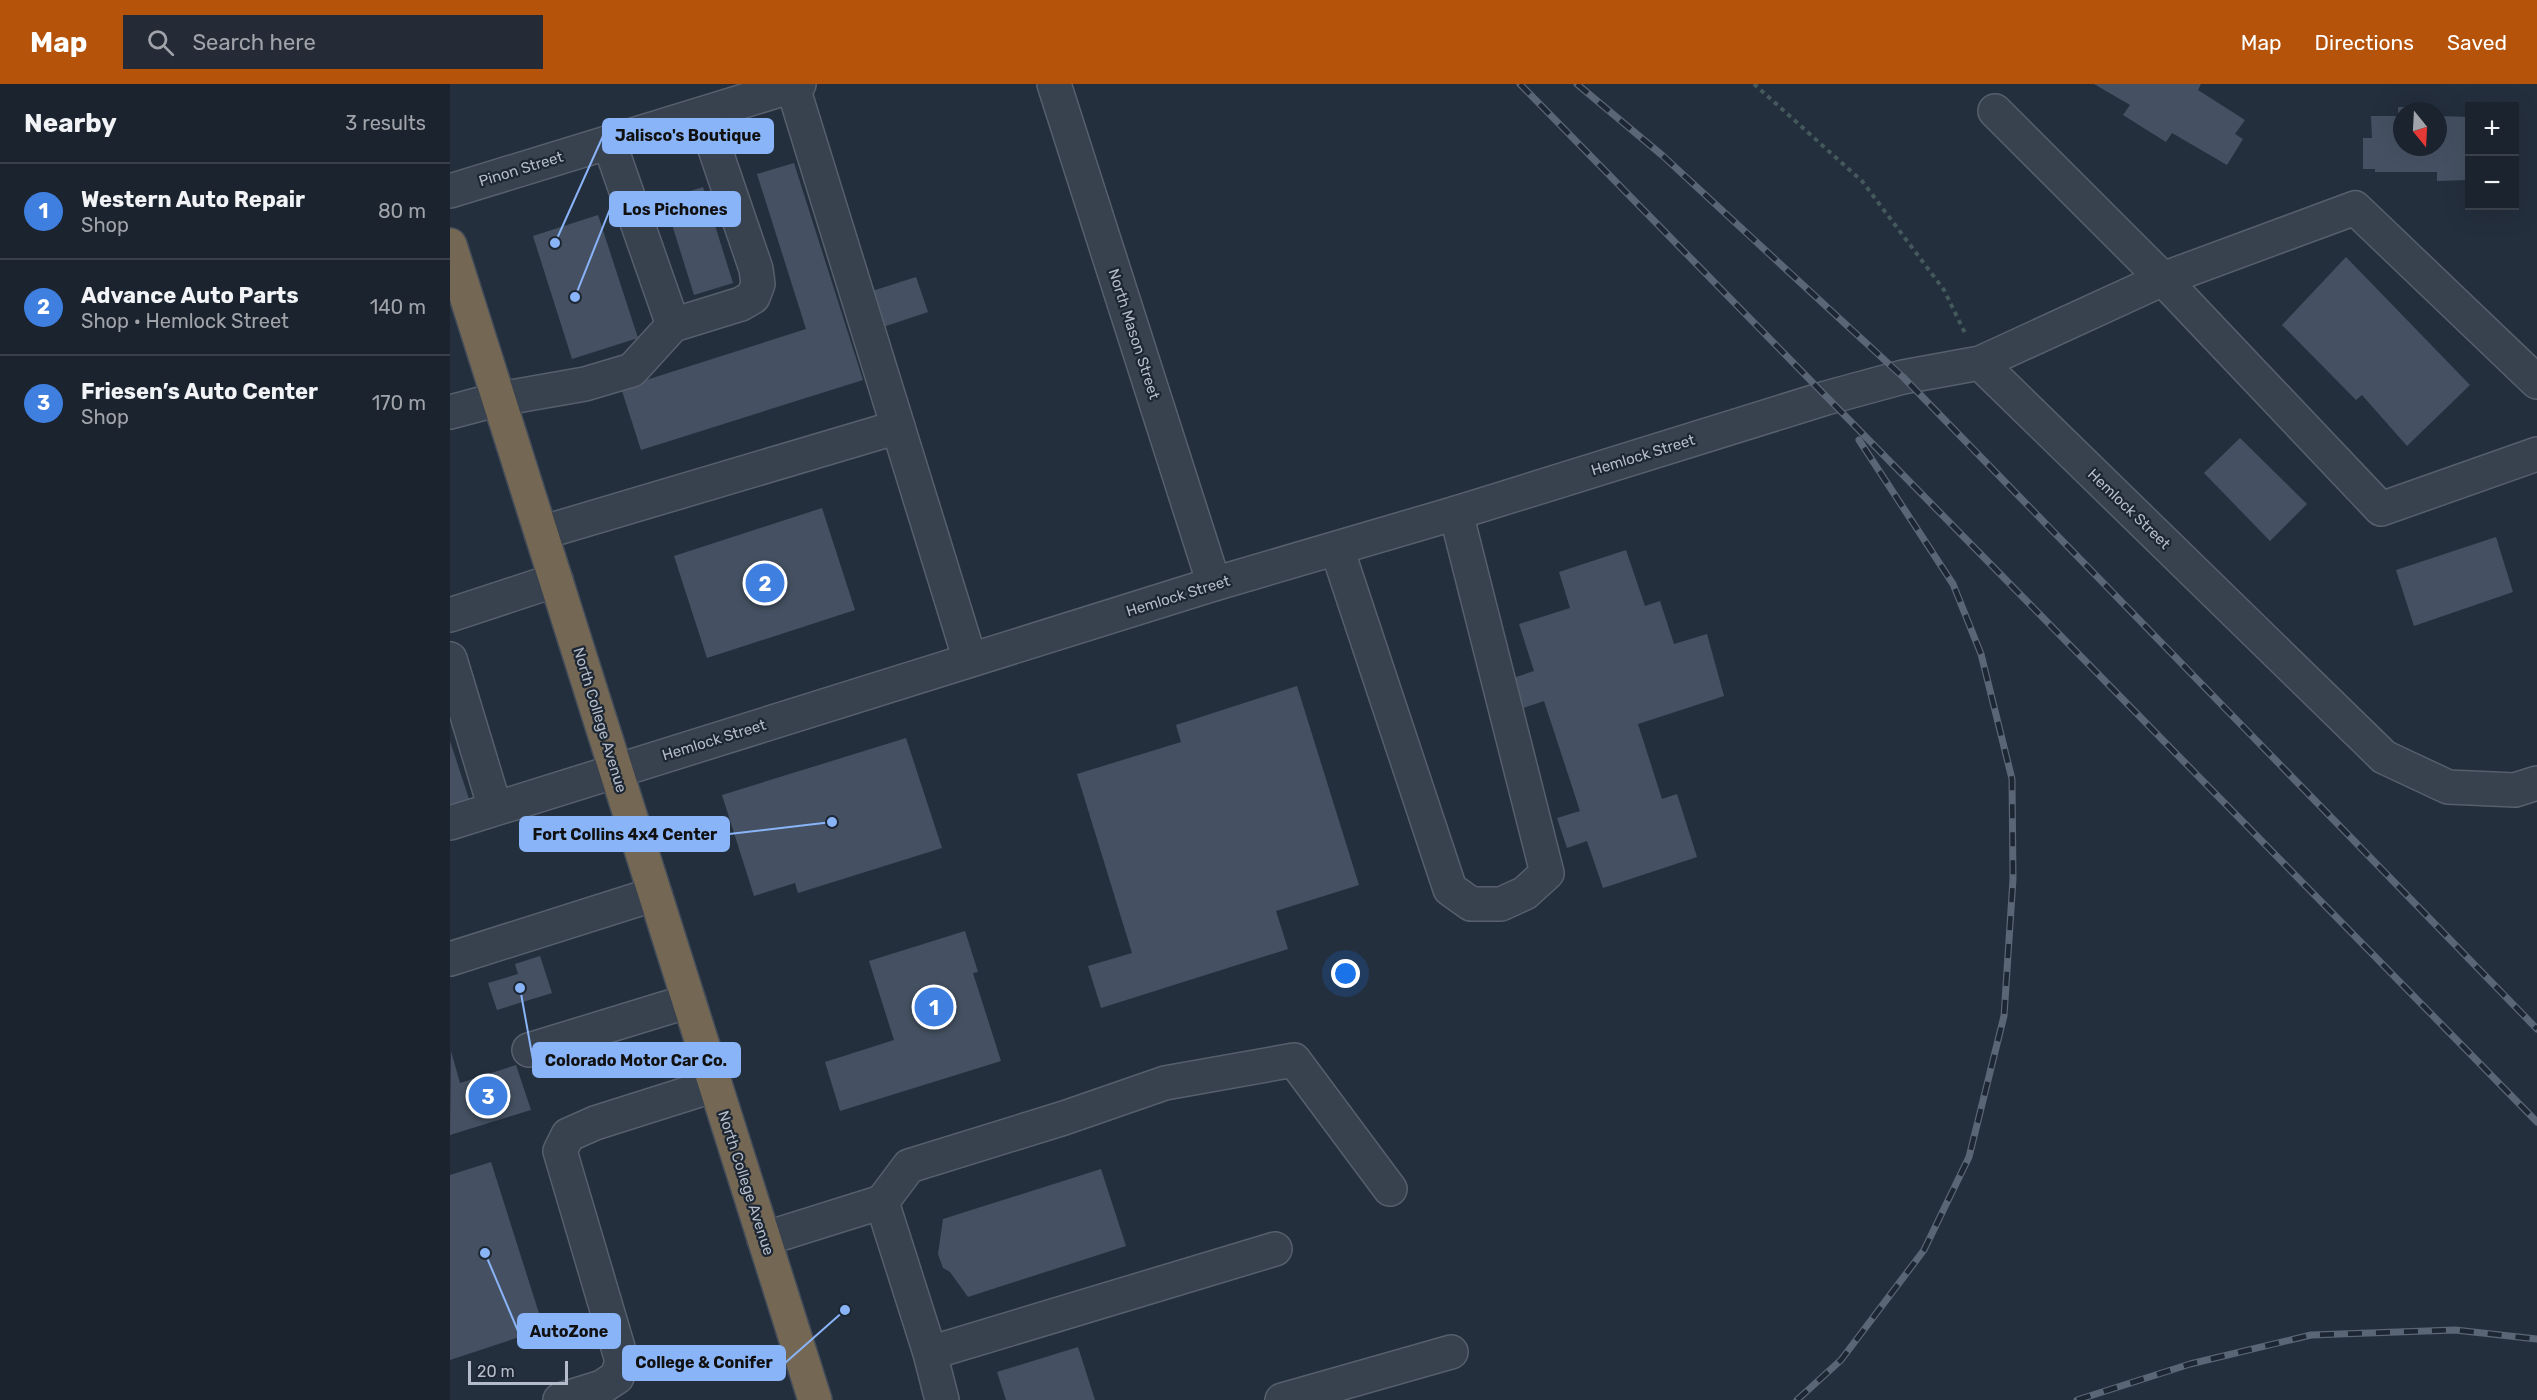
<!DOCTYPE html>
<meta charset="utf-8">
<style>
body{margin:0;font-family:Rubik,sans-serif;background:#242b36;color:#f1f3f6}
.controls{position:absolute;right:18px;top:18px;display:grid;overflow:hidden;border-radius:0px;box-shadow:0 6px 24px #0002}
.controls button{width:54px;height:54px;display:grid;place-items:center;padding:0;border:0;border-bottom:2px solid #39404a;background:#1b232e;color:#f1f3f6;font:30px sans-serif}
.compass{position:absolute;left:1943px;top:18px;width:54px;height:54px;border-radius:50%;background:#1b232e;box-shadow:0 6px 24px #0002;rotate:162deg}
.scale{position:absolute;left:18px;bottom:15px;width:100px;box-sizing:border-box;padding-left:6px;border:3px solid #b4bcc9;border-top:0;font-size:16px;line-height:21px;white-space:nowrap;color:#b4bcc9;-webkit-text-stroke:4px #1d2633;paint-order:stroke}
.you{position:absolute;left:896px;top:890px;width:21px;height:21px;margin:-15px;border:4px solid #fff;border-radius:50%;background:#1a73e8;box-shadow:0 0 0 9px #1a73e833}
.badge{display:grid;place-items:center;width:39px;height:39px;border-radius:50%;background:#b45309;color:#fff;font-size:20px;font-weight:700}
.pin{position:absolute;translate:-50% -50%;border:3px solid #fff;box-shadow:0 2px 6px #0006}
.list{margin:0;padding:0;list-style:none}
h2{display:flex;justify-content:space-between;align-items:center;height:78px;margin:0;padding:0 24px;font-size:26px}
h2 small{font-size:20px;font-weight:400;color:#a0a4aa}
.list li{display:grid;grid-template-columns:39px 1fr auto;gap:18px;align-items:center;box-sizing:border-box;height:96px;padding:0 24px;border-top:2px solid #39404a}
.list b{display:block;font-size:22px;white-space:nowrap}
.list p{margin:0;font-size:20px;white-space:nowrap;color:#a0a4aa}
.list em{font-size:20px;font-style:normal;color:#a0a4aa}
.icon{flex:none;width:33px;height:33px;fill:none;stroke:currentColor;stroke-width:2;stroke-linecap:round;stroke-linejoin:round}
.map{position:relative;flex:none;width:2087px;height:1316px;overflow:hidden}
header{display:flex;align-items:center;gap:36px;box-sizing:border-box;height:84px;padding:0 30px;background:#b45309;color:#fff}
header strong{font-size:28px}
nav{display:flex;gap:33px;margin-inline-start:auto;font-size:21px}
.search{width:420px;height:54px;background:#242b36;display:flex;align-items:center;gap:15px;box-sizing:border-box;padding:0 21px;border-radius:0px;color:#a0a4aa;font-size:22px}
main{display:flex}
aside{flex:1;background:#1b232e}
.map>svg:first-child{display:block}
.building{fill:#455162}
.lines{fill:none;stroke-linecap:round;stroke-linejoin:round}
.minor-casing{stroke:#565f6c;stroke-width:36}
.highway-casing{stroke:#434c59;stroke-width:36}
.path{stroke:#44595c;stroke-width:4;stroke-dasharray:4.5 4.5;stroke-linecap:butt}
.minor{stroke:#38414e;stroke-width:33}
.highway{stroke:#746855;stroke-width:33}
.rail-casing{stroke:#5a6575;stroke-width:7}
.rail{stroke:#1d2633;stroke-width:4.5;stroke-dasharray:14;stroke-linecap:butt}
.labels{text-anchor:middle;stroke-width:4.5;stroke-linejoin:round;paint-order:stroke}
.street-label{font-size:15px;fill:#b4bcc9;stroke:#1d2633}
.leader{fill:none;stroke:#8ab4f8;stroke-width:2}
.callout-dot{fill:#8ab4f8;stroke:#1d2633;stroke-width:2}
.callout{fill:#8ab4f8;stroke:#8ab4f8;stroke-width:2}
.callout-label{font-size:16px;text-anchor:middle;font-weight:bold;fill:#111}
</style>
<header>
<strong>Map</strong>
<div class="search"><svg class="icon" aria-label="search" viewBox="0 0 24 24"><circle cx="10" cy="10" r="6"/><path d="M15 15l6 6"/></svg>Search here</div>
<nav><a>Map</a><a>Directions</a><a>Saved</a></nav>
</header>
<main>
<aside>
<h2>Nearby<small>3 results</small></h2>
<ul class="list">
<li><span class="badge" style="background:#3f7fe0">1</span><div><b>Western Auto Repair</b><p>Shop</p></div><em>80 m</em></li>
<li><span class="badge" style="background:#3f7fe0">2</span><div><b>Advance Auto Parts</b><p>Shop · Hemlock Street</p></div><em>140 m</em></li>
<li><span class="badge" style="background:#3f7fe0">3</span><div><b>Friesen’s Auto Center</b><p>Shop</p></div><em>170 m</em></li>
</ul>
</aside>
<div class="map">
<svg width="2087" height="1316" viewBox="0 0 2087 1316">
<rect width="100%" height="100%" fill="#242f3e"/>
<g class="building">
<path d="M1644 0H1751L1748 6 1795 36 1785 50 1793 55 1777 81 1722 49 1716 58 1673 31 1680 21Z"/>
<path d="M1948 23H1979V27H1952V63H1988V32L2020 33 2018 96 1987 97V88H1925V85H1913V54H1922L1921 32H1948Z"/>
<path d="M344 79 413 296 191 366 171 304 356 245 307 90Z"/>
<path d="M253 103 283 199 244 211 214 115Z"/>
<path d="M148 131 188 254 122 275 83 152Z"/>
<path d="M1896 173 2020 301 1957 362 1912 311 1906 316 1832 241Z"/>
<path d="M466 193 478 228 427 245 416 209Z"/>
<path d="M1790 354 1857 420 1820 457 1754 389Z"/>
<path d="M372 424 405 526 257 574 224 472Z"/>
<path d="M2046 453 2063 508 1964 542 1946 486Z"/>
<path d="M1176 466 1195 522 1210 517 1224 560 1257 550 1274 612 1188 640 1212 715 1227 710 1247 773 1153 804 1137 757 1117 764 1107 734 1130 727 1094 617 1073 624 1063 594 1084 587 1069 540 1120 524 1109 488Z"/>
<path d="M847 602 909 801 826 827 838 865 651 924 638 882 682 869 627 690 731 658 726 641Z"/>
<path d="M456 654 492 764 348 809 345 799 304 812 272 711Z"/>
<path d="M0 657 19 715 0 722Z"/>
<path d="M515 847 528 888 523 889 551 977 390 1027 375 978 444 956 419 877Z"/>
<path d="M90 872 102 909 47 926 38 899 68 890 65 880Z"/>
<path d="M1 967 10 999 66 981 81 1026 0 1051Z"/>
<path d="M41 1078 94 1245 0 1276V1091Z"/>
<path d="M651 1085 676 1162 518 1213 500 1188 493 1184 488 1170 493 1135Z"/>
<path d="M628 1263 645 1316H556L547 1288Z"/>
</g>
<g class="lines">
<defs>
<g id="minor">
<path d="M342 0 520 576"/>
<path d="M604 0 764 500"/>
<path d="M1545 27 1713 195 1931 425 2087 370"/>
<path d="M159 58 223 241"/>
<path d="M0 107 349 0"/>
<path d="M1530 279 1934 673 1998 703 2065 706 2087 699"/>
<path d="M0 328 49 315 135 300 182 286 223 241 291 220 303 213 308 200 306 185 253 30"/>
<path d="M91 449 448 343"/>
<path d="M887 465 1000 805 1021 820H1051L1075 809 1097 789 1006 429"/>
<path d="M0 531 106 496"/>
<path d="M0 575 45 724"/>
<path d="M0 739 764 500 1006 429 1376 314 1453 293 1530 279 1713 195 1905 124 2087 298"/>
<path d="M0 875 205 810"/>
<path d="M79 966 239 917"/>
<path d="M314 1155 432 1118"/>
<path d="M480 1269 432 1118 459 1082 614 1034 715 999 844 976 940 1105"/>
<path d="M110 1316 152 1303 167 1293 172 1277 110 1067 118 1051 145 1039 265 1001"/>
<path d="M492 1316 480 1269 825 1165"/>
<path d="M832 1316 1001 1268"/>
</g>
<path id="highway" d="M0 161 365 1316"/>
</defs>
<use href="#minor" class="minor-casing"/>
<use href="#highway" class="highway-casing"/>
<path class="path" d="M1304 0 1412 97 1494 206 1515 249"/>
<use href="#minor" class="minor"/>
<use href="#highway" class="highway"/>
<defs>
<g id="rail">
<path d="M1070 0 2087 1038"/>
<path d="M1127 0 1213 72 1453 293 2087 945"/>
<path d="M1347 1316 1391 1276 1474 1166 1519 1073 1554 932 1563 795 1562 695 1531 570 1503 500 1409 356"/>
<path d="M1627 1316 1740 1280 1861 1251 2005 1246 2087 1255"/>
</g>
</defs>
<use href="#rail" class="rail-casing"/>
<use href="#rail" class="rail"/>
</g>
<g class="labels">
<g class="street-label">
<text transform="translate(71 85) rotate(-17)" y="5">Pinon Street</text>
<text transform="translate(684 250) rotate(72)" y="5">North Mason Street</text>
<text transform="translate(1193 371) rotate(-17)" y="5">Hemlock Street</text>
<text transform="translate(1679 425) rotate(44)" y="5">Hemlock Street</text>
<text transform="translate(728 512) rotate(-17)" y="5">Hemlock Street</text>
<text transform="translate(150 636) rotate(73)" y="5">North College Avenue</text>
<text transform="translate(264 656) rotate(-17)" y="5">Hemlock Street</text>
<text transform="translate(296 1099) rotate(72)" y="5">North College Avenue</text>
</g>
</g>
<path class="leader" d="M105 159L153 52M125 213L160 125M382 738L279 750M70 904L83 976M35 1169L68 1247M395 1226L335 1279"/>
<g class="callout-dot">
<circle cx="105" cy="159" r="6"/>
<circle cx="125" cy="213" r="6"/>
<circle cx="382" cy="738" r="6"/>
<circle cx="70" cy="904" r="6"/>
<circle cx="35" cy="1169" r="6"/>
<circle cx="395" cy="1226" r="6"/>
</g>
<g class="callout">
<rect x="153" y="35" width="170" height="34" rx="6"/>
<rect x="160" y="108" width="130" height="34" rx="6"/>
<rect x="70" y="733" width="209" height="34" rx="6"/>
<rect x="83" y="959" width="207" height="34" rx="6"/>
<rect x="68" y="1230" width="102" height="34" rx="6"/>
<rect x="173" y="1262" width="162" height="34" rx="6"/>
</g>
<g class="callout-label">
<text x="238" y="57">Jalisco's Boutique</text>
<text x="225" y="131">Los Pichones</text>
<text x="175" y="756">Fort Collins 4x4 Center</text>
<text x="186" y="982">Colorado Motor Car Co.</text>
<text x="119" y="1253">AutoZone</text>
<text x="254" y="1284">College &amp; Conifer</text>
</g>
</svg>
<div class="controls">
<button>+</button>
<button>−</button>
</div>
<svg class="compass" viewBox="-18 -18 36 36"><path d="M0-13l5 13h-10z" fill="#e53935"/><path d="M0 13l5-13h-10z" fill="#a0a4aa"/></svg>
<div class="scale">20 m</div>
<div class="you"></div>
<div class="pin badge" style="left:484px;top:923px;background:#3f7fe0">1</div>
<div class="pin badge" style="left:315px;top:499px;background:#3f7fe0">2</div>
<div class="pin badge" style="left:38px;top:1012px;background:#3f7fe0">3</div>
</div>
</main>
